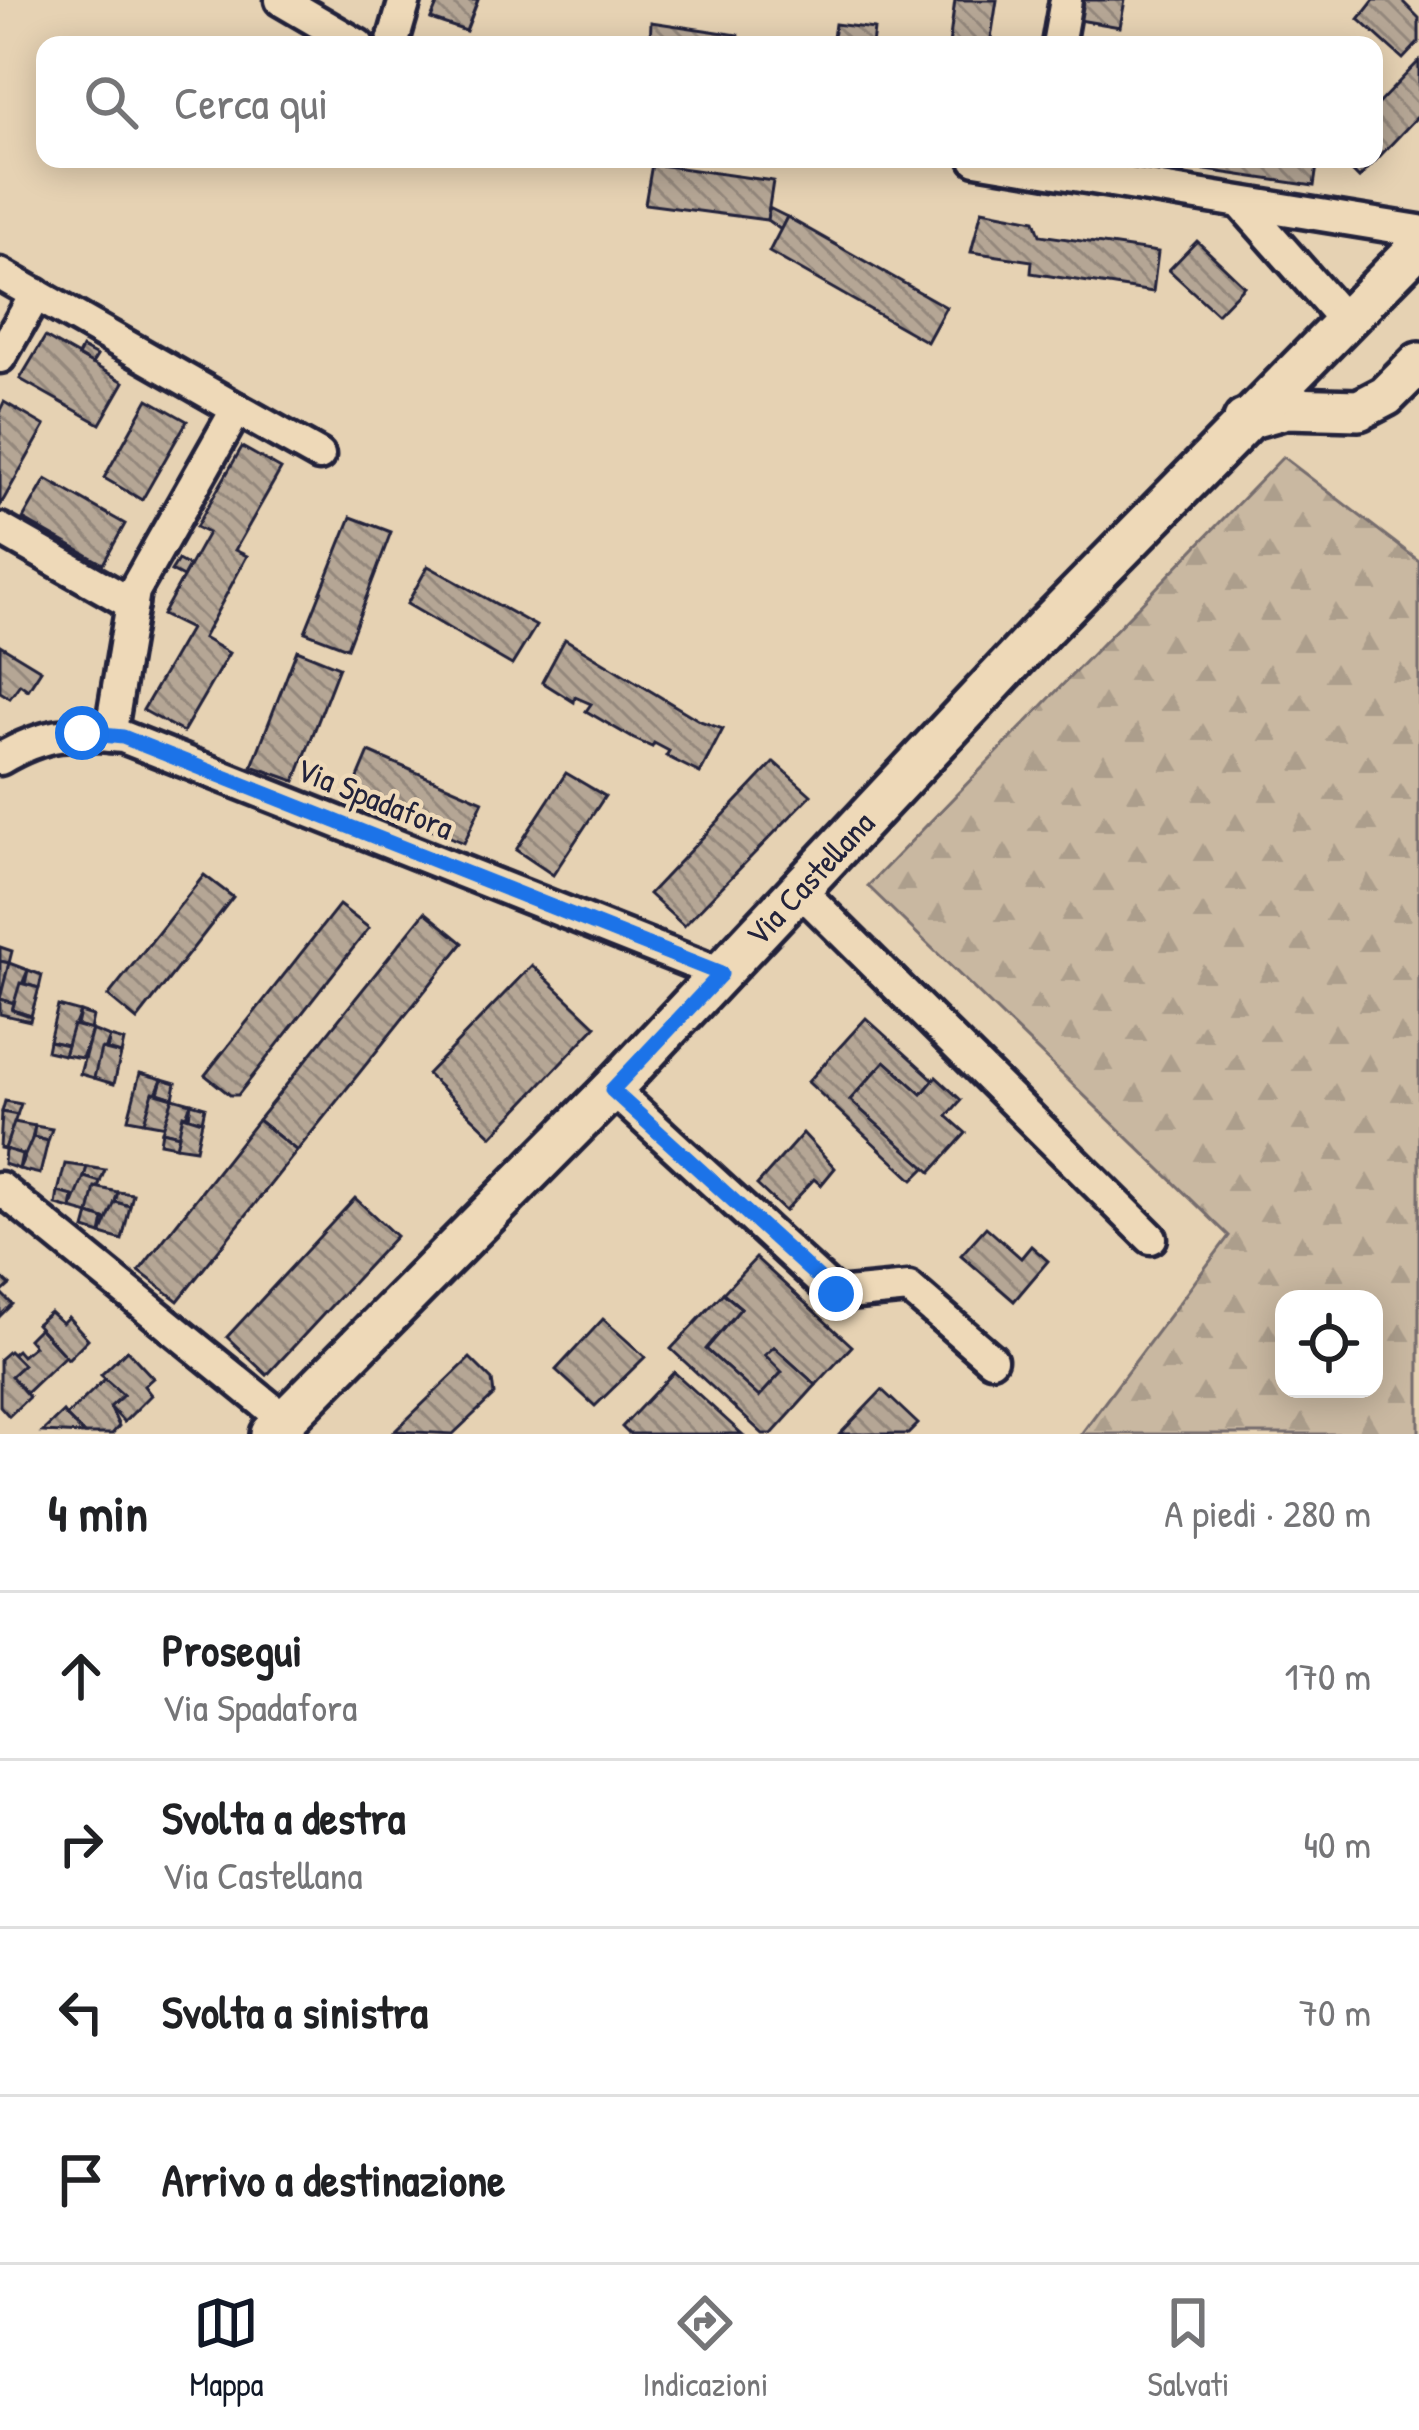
<!DOCTYPE html>
<html lang="it">
<meta charset="utf-8">
<style>
body{margin:0;font-family:"Patrick Hand",sans-serif;background:#f6f6f6;color:#202124}
.controls{position:absolute;right:36px;bottom:36px;display:grid;overflow:hidden;border-radius:24px;box-shadow:0 6px 30px #0003}
.controls button{width:108px;height:108px;display:grid;place-items:center;padding:0;border:0;border-bottom:3px solid #e0e0e0;background:#fff;color:#202124;font:60px sans-serif}
.stop{position:absolute;width:36px;height:36px;margin:-27px;border:9px solid #1a73e8;border-radius:50%;background:#fff}
.stop.end{background:#1a73e8;border-color:#fff;box-shadow:0 3px 12px #0008}
.list{margin:0;padding:0;list-style:none}
h2{display:flex;justify-content:space-between;align-items:center;height:156px;margin:0;padding:0 48px;font-size:51px}
h2 small{font-size:39px;font-weight:400;color:#757577}
.list li{display:grid;grid-template-columns:78px 1fr auto;gap:36px;align-items:center;box-sizing:border-box;height:168px;padding:0 48px;border-top:3px solid #e0e0e0}
.list b{display:block;font-size:45px;white-space:nowrap}
.list p{margin:0;font-size:39px;white-space:nowrap;color:#757577}
.list em{font-size:39px;font-style:normal;color:#757577}
.icon{flex:none;width:66px;height:66px;fill:none;stroke:currentColor;stroke-width:2;stroke-linecap:round;stroke-linejoin:round}
.map{position:relative;flex:none;width:1419px;height:1434px;overflow:hidden}
.search{position:absolute;background:#fff;box-shadow:0 6px 30px #0003;left:36px;right:36px;top:36px;height:132px;display:flex;align-items:center;gap:30px;box-sizing:border-box;padding:0 42px;border-radius:24px;color:#757577;font-size:45px}
.sheet{height:828px;background:#fff}
nav{display:flex;justify-content:space-around;align-items:center;box-sizing:border-box;height:168px;border-top:3px solid #e0e0e0;background:#fff;font-size:33px;color:#757577}
nav a{display:grid;justify-items:center;gap:6px}
nav .on{color:#111827}
.map>svg:first-child{display:block}
.forest{fill:url(#forest-firs);stroke:#766d6e;stroke-width:3;fill-rule:evenodd}
.building{fill:url(#building-back-hatch);stroke:#22223b;stroke-width:3}
.lines{fill:none;stroke-linecap:round;stroke-linejoin:round}
.minor-casing{stroke:#22223b;stroke-width:39}
.secondary-casing{stroke:#22223b;stroke-width:48}
.minor{stroke:#eed9b8;stroke-width:30}
.secondary{stroke:#eed9b8;stroke-width:39}
.route{stroke:#1a73e8;stroke-width:15}
.labels{text-anchor:middle;stroke-width:9;stroke-linejoin:round;paint-order:stroke}
.street-label{font-size:33px;fill:#22223b;stroke:#eed9b8}
</style>
<div class="map">
<svg width="1419" height="1434" viewBox="0 0 1419 1434">
<defs>
<pattern id="forest-firs" width="22" height="20" patternUnits="userSpaceOnUse" patternTransform="scale(3)"><rect width="22" height="20" fill="#c9b8a1"/><path d="M5 1l3.5 6h-7zM16 11l3.5 6h-7z" fill="#ac9e8c"/></pattern>
<pattern id="building-back-hatch" width="6" height="6" patternUnits="userSpaceOnUse" patternTransform="scale(3)"><rect width="6" height="6" fill="#b5a695"/><path d="M-1 5l2 2M0 0l6 6M5-1l2 2" fill="none" stroke="#93877b"/></pattern>
</defs>
<rect width="100%" height="100%" fill="#e6d2b3"/>
<filter id="ink" filterUnits="userSpaceOnUse"><feTurbulence type="fractalNoise" baseFrequency=".00833" numOctaves="2"/><feDisplacementMap in="SourceGraphic" scale="24" xChannelSelector="R" yChannelSelector="G"/><feConvolveMatrix kernelMatrix="1 2 1 2 8 2 1 2 1" color-interpolation-filters="sRGB"/></filter>
<g filter="url(#ink)">
<path class="forest" d="M1283 457 1419 561V1434H1081L1229 1236 868 886ZM1284 1299H1374V1389H1284Z"/>
<g class="building">
<path d="M439 0H478L466 31 431 19Z"/>
<path d="M955 0H997L990 45H949Z"/>
<path d="M1082 0H1125L1120 27 1079 20Z"/>
<path d="M1374 0H1401L1419 18V42L1403 59 1359 19Z"/>
<path d="M651 22 738 35 736 45H650Z"/>
<path d="M835 24 874 29 872 45H832Z"/>
<path d="M573 34 648 45H571Z"/>
<path d="M1419 61V115L1359 178 1340 159H1374V108Z"/>
<path d="M1132 159H1318L1314 186Z"/>
<path d="M652 164 773 181 767 220 645 204Z"/>
<path d="M769 208 787 217 781 230 767 220Z"/>
<path d="M982 210 1035 220 1040 235 1158 252 1153 292 1031 273 1032 261 971 252Z"/>
<path d="M787 217 946 307 927 342 769 252Z"/>
<path d="M1197 241 1244 286 1217 314 1169 270Z"/>
<path d="M45 337 124 382 100 424 20 379Z"/>
<path d="M82 348 97 356 92 364 78 356Z"/>
<path d="M148 399 187 421 142 500 104 478Z"/>
<path d="M4 402 45 426 0 506V410Z"/>
<path d="M242 447 281 469 235 550 247 556 203 638 229 653 183 732 143 710 190 629 162 615 208 533 196 527Z"/>
<path d="M46 479 125 524 103 564 23 519Z"/>
<path d="M351 517 391 532 347 648 305 632Z"/>
<path d="M178 560 189 566 183 577 171 571Z"/>
<path d="M428 566 536 626 512 665 407 604Z"/>
<path d="M565 639 700 721 723 729 700 773 666 756 669 751 654 743 652 747 634 739 586 711 591 704 575 697 574 702 542 682Z"/>
<path d="M0 645 41 670 28 690 20 684 10 698 0 692Z"/>
<path d="M297 650 339 667 295 781 252 766Z"/>
<path d="M369 752 483 801 464 843 351 795Z"/>
<path d="M774 762 811 795 684 926 649 894Z"/>
<path d="M566 773 605 796 553 875 516 850Z"/>
<path d="M204 875 233 897 137 1020 108 996Z"/>
<path d="M339 905 369 928 238 1095H230L205 1075Z"/>
<path d="M425 912 463 943 297 1151 258 1120Z"/>
<path d="M0 947 12 951 9 963 0 961Z"/>
<path d="M0 961 9 963 2 992H0Z"/>
<path d="M9 963 28 970 14 1003 0 999Z"/>
<path d="M532 965 596 1026 492 1136 427 1074Z"/>
<path d="M28 970 42 975 39 988 25 984Z"/>
<path d="M20 983 39 988 31 1016 12 1010Z"/>
<path d="M0 999 14 1003 12 1010 31 1016 30 1021 0 1014Z"/>
<path d="M58 1006 80 1012 67 1045 49 1041Z"/>
<path d="M80 1012 93 1016 90 1030 77 1026Z"/>
<path d="M866 1018 934 1080 922 1094 885 1061 850 1100 926 1167 913 1180 808 1082Z"/>
<path d="M73 1025 92 1030 82 1058 64 1055Z"/>
<path d="M92 1030 110 1037 94 1078 80 1074Z"/>
<path d="M110 1037 124 1041 121 1054 107 1050Z"/>
<path d="M49 1041 67 1045 64 1055 47 1051Z"/>
<path d="M101 1049 121 1054 114 1084 94 1078Z"/>
<path d="M885 1061 922 1094 936 1077 961 1100 947 1116 966 1133 931 1172 850 1100Z"/>
<path d="M140 1073 162 1079 144 1122 128 1119Z"/>
<path d="M162 1079 176 1083 173 1098 158 1093Z"/>
<path d="M153 1092 173 1098 166 1126 144 1122Z"/>
<path d="M173 1098 191 1103 179 1135 162 1131Z"/>
<path d="M5 1101 21 1104 17 1115 2 1112Z"/>
<path d="M191 1103 205 1107 202 1121 189 1117Z"/>
<path d="M2 1112 17 1115 5 1149 0 1148Z"/>
<path d="M183 1115 202 1121 196 1149 176 1146Z"/>
<path d="M258 1120 297 1151 178 1301 139 1271Z"/>
<path d="M14 1122 35 1126 28 1156 5 1149Z"/>
<path d="M35 1126 52 1129 48 1141 33 1137Z"/>
<path d="M162 1131 179 1135 176 1146 160 1143Z"/>
<path d="M803 1133 835 1168 821 1185 814 1179 785 1211 757 1185Z"/>
<path d="M33 1137 48 1141 40 1174 19 1169Z"/>
<path d="M5 1149 22 1154 19 1169 4 1164Z"/>
<path d="M65 1164 87 1167 79 1198 58 1192Z"/>
<path d="M87 1167 105 1170 100 1182 84 1177Z"/>
<path d="M84 1177 100 1182 89 1214 71 1209Z"/>
<path d="M95 1187 118 1192 109 1221 89 1214Z"/>
<path d="M58 1192 73 1196 71 1209 56 1205Z"/>
<path d="M118 1192 133 1194 130 1206 115 1202Z"/>
<path d="M355 1198 396 1236 267 1375 227 1337Z"/>
<path d="M115 1202 130 1206 122 1240 101 1234Z"/>
<path d="M89 1214 104 1219 101 1234 85 1229Z"/>
<path d="M986 1227 1021 1258 1031 1246 1048 1261 1014 1301 961 1255Z"/>
<path d="M756 1258 852 1346 816 1385 774 1347 765 1355 782 1372 759 1397 706 1349 741 1308 723 1293Z"/>
<path d="M0 1276 10 1285 1 1293 12 1304 0 1316Z"/>
<path d="M723 1293 741 1308 706 1349 759 1397 782 1372 765 1355 774 1347 816 1385 772 1434H763L671 1349Z"/>
<path d="M50 1312 62 1323 68 1317 88 1339 68 1359 36 1324Z"/>
<path d="M603 1319 645 1357 595 1406 556 1370Z"/>
<path d="M39 1328 65 1356 26 1393 11 1376 23 1365 12 1354 17 1350 22 1356 34 1346 28 1339Z"/>
<path d="M127 1350 153 1378 144 1386 151 1395 124 1422 110 1407 123 1395 101 1375Z"/>
<path d="M9 1351 23 1365 11 1376 29 1397 9 1416 0 1406V1359Z"/>
<path d="M470 1358 492 1380 494 1395 453 1434 395 1431Z"/>
<path d="M674 1372 742 1434H629L622 1427Z"/>
<path d="M105 1379 123 1395 110 1407 119 1426 112 1434H84L66 1416Z"/>
<path d="M882 1390 918 1424 908 1434H840Z"/>
<path d="M63 1412 66 1416 84 1434 42 1432Z"/>
</g>
<g class="lines">
<defs>
<g id="minor">
<path d="M281 0 358 45"/>
<path d="M392 45 405 0"/>
<path d="M1058 45 1066 0"/>
<path d="M976 159 1419 231"/>
<path d="M1241 203 1345 321"/>
<path d="M0 274 237 409"/>
<path d="M0 357 36 294"/>
<path d="M0 529 132 604"/>
<path d="M110 736 134 591 237 409 319 455"/>
<path d="M0 759C46 732 71 732 123 737L721 974"/>
<path d="M799 889 1151 1238"/>
<path d="M612 1089 836 1295 909 1288 991 1359"/>
<path d="M0 1188 285 1420"/>
</g>
<g id="secondary">
<path d="M1244 420 1287 408 1359 410 1386 396 1419 363"/>
<path id="s1" d="M271 1434 612 1089 1045 627 1419 246"/>
</g>
</defs>
<use href="#minor" class="minor-casing"/>
<use href="#secondary" class="secondary-casing"/>
<use href="#minor" class="minor"/>
<use href="#secondary" class="secondary"/>
</g>
</g>
<g class="lines" filter="url(#ink)">
<path class="route" d="M82 733 123 737 721 974 612 1090 836 1294"/>
</g>
<g class="labels">
<g class="street-label">
<text transform="translate(375 798) rotate(22)" y="12">Via Spadafora</text>
<text dy="12" stroke="none"><textPath href="#s1" startOffset="774">Via Castellana</textPath></text>
</g>
</g>
</svg>
<div class="controls">
<button><svg class="icon" aria-label="locate" viewBox="0 0 24 24"><circle cx="12" cy="12" r="6"/><path d="M12 2v4M12 18v4M2 12h4M18 12h4"/></svg></button>
</div>
<div class="stop" style="left:82px;top:733px"></div>
<div class="stop end" style="left:836px;top:1294px"></div>
<div class="search"><svg class="icon" aria-label="search" viewBox="0 0 24 24"><circle cx="10" cy="10" r="6"/><path d="M15 15l6 6"/></svg>Cerca qui</div>
</div>
<section class="sheet">
<h2>4 min<small>A piedi · 280 m</small></h2>
<ul class="list">
<li><svg class="icon" aria-label="ahead" viewBox="0 0 24 24"><path d="M12 20V5M6 11l6-6 6 6"/></svg><div><b>Prosegui</b><p>Via Spadafora</p></div><em>170 m</em></li>
<li><svg class="icon" aria-label="right" viewBox="0 0 24 24"><path d="M7 20v-9h11M14 6l5 5-5 5"/></svg><div><b>Svolta a destra</b><p>Via Castellana</p></div><em>40 m</em></li>
<li><svg class="icon" aria-label="left" viewBox="0 0 24 24"><path d="M17 20v-9H6M10 6l-5 5 5 5"/></svg><div><b>Svolta a sinistra</b></div><em>70 m</em></li>
<li><svg class="icon" aria-label="arrive" viewBox="0 0 24 24"><path d="M6 21V4h12l-3 4 3 4H6"/></svg><div><b>Arrivo a destinazione</b></div></li>
</ul>
</section>
<nav>
<a class="on"><svg class="icon" aria-label="map" viewBox="0 0 24 24"><path d="M3 6l6-2 6 2 6-2v14l-6 2-6-2-6 2zM9 4v14M15 6v14"/></svg>Mappa</a>
<a><svg class="icon" aria-label="directions" viewBox="0 0 24 24"><path d="M12 3l9 9-9 9-9-9zM9 14v-3h6M13 9l2 2-2 2"/></svg>Indicazioni</a>
<a><svg class="icon" aria-label="saved" viewBox="0 0 24 24"><path d="M7 4h10v16l-5-4-5 4z"/></svg>Salvati</a>
</nav>
